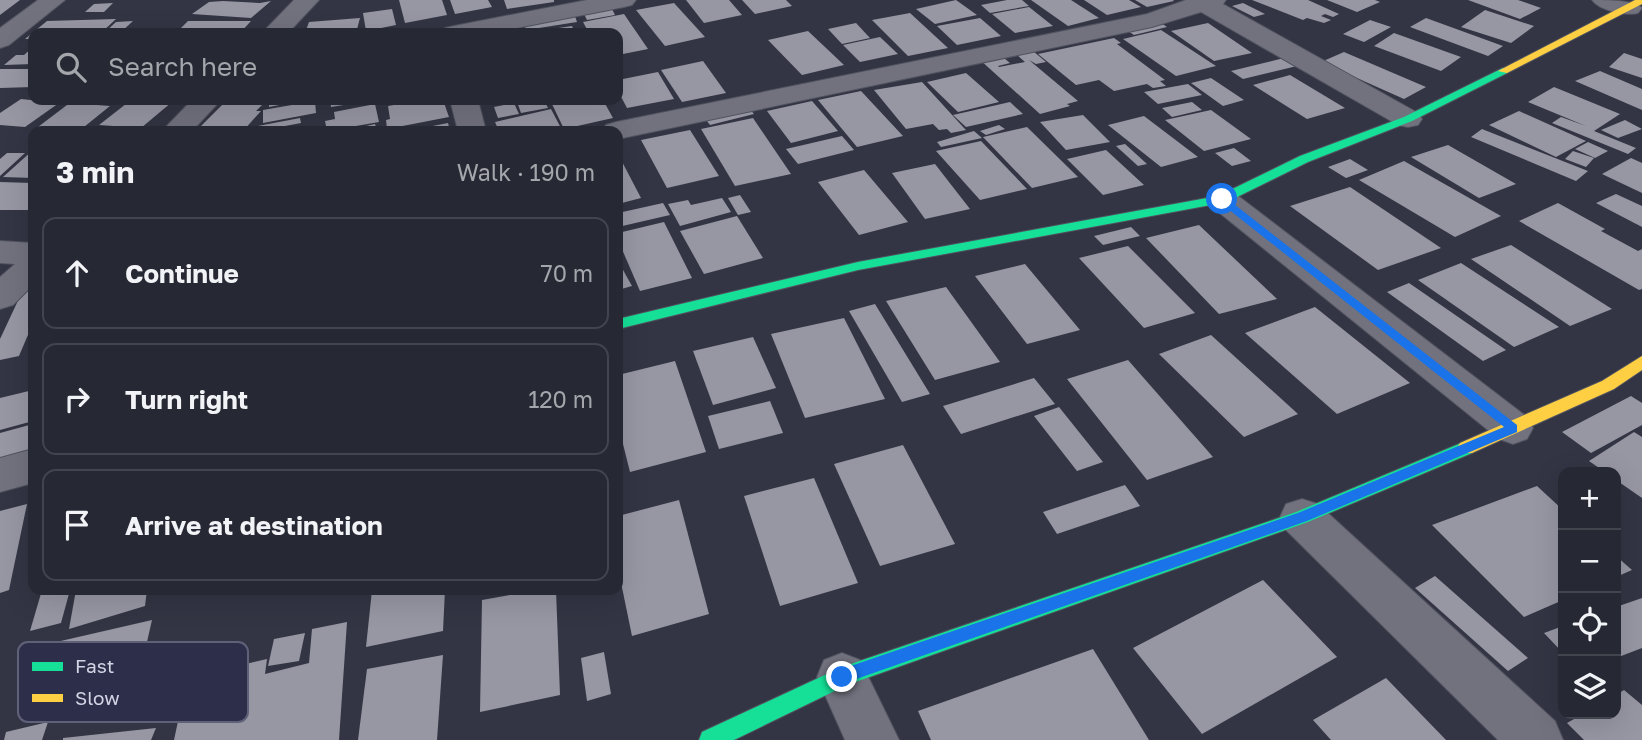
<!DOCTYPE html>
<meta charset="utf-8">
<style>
body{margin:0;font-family:"Golos Text",sans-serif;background:#32343f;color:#f1f3f6}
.controls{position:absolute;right:21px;bottom:21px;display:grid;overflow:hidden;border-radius:14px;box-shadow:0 7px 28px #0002}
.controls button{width:63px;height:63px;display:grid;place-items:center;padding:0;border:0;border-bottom:2px solid #42444e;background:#262833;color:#f1f3f6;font:35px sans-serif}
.stop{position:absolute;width:21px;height:21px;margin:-16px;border:5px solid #1a73e8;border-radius:50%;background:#fff}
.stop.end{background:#1a73e8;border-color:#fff;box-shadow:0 2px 7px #0008}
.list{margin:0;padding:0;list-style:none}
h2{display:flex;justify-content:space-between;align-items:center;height:91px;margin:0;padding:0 28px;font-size:30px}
h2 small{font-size:23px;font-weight:400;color:#a4a6ac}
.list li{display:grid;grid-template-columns:46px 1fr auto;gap:21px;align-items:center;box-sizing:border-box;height:112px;margin:0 14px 14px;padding:0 14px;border:2px solid #42444e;border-radius:14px}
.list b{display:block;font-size:26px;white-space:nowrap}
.list em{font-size:23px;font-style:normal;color:#a4a6ac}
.icon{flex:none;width:38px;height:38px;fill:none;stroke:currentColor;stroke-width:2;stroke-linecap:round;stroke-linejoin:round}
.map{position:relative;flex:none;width:1642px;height:740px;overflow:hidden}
.search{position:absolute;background:#262833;box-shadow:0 7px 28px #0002;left:28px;top:28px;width:595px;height:77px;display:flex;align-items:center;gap:18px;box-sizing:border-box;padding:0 24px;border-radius:14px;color:#a4a6ac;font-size:26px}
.panel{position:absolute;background:#262833;box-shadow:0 7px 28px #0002;left:28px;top:126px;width:595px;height:469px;border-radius:14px}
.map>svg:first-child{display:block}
.building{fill:#9797a4}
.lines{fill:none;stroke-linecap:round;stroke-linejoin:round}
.street-casing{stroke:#50525f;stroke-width:2}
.fast-casing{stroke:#50525f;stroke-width:2}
.slow-casing{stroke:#50525f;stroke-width:2}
.street{fill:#71727e;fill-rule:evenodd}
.fast{fill:#16e098;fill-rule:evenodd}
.slow{fill:#ffcf43;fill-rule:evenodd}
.route{fill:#1a73e8}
.key{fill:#2d2f4a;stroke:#5f6179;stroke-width:2}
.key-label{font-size:19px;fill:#d3d5e6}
</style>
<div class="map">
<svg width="1642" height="740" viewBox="0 0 1642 740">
<rect width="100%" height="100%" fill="#333544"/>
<g class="building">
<path d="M0 0H20L0 15Z"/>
<path d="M399 0H442L447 15 405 23Z"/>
<path d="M450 0H488L492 7 455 14Z"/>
<path d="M504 0H554V2L507 9Z"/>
<path d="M686 0H729L742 15 704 23Z"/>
<path d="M742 0H786L792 6 755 14Z"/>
<path d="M956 0 977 15 935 24 916 9Z"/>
<path d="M1007 0H1022L1029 6 990 13 981 5Z"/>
<path d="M1031 0H1071L1099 18 1068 26Z"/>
<path d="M1084 0H1129L1141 7 1107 15Z"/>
<path d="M1135 0H1173L1174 1 1147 7Z"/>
<path d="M1252 0H1308L1339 14 1333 17 1325 14 1321 16 1331 20 1324 23 1307 18 1303 20Z"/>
<path d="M1327 0H1375L1380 2 1357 12Z"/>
<path d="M1468 0H1518L1541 8 1520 19Z"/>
<path d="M223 1 260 3 271 1 251 18 192 14 209 2Z"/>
<path d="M113 3 104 12H85L94 4Z"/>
<path d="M674 3 705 37 665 46 636 10Z"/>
<path d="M1243 3 1265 14 1254 17 1232 6Z"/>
<path d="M1029 7 1053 26 1015 33 992 14Z"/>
<path d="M392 9 396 25 366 31 363 13Z"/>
<path d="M612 9 615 15 587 20 584 14Z"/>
<path d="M1485 10 1534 26 1511 43 1461 27Z"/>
<path d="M910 13 948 48 908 56 872 20Z"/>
<path d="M624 14 648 49 618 55V33H589L583 22Z"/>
<path d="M575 16 577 22 526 30 524 24Z"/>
<path d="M360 18 356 33H305L309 22Z"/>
<path d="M980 18 1001 36 957 45 937 26Z"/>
<path d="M1426 18 1503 46 1488 56 1410 27Z"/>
<path d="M116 19 101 33H33V39H25L47 21Z"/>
<path d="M1370 20 1391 27 1364 42 1343 34Z"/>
<path d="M133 21 120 33H104L116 22Z"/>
<path d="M188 21H251L240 33H176Z"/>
<path d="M1158 21 1167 27 1134 35 1125 29Z"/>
<path d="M856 23 870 38 842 44 828 29Z"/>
<path d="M1208 23 1252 53 1214 61 1171 31Z"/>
<path d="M572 26 575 33H532V32Z"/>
<path d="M1161 30 1216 66 1176 76 1123 39Z"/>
<path d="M808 31 844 65 802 75 768 40Z"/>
<path d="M1394 33 1461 57 1441 71 1374 46Z"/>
<path d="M880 37 898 54 860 62 843 45Z"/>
<path d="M1114 38 1121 43 1117 44 1165 80 1160 81 1166 86 1153 88 1147 84 1114 91 1099 80 1076 85 1038 54Z"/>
<path d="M33 47V64L4 65 16 55H24Z"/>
<path d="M1033 51 1046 62 1036 64 1029 60 1078 101 1067 104 1070 106 1040 114 979 59 999 54 1010 63 998 66 999 67 1025 62 1017 55Z"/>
<path d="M1344 52 1426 87 1404 99 1321 62Z"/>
<path d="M1624 53 1642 59V78L1609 67Z"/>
<path d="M1284 58 1297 66 1243 79 1231 71Z"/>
<path d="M703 61 726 93 682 102 661 70Z"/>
<path d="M0 69H33V87L0 88Z"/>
<path d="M1600 71 1642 89V110L1575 81Z"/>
<path d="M658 72 674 99 627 108 618 91V80Z"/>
<path d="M966 73 999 102 958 112 927 82Z"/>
<path d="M1290 75 1345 108 1307 119 1253 85Z"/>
<path d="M1211 78 1244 100 1223 106 1191 83Z"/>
<path d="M922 82 964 128 966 130 951 133 947 129 939 130 933 124 906 129 874 90Z"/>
<path d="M1188 84 1202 95 1158 104 1144 92Z"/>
<path d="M1554 87 1620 114 1594 131 1636 148 1628 154 1552 123 1561 117 1586 126 1528 102Z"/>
<path d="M861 91 903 136 857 147 818 100Z"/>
<path d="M21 99 59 103 25 127 0 125V113Z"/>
<path d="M67 100H103L97 105 110 106 79 131 34 130 67 105 61 104Z"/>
<path d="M131 100H141L172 102 141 128 99 125Z"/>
<path d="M269 100H301V101L269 107Z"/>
<path d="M330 100H349L350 104 331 107Z"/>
<path d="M423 100H443L449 117 387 129 386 120 390 119 388 106Z"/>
<path d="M529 100H544L548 108 521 113 517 102Z"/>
<path d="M550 100H603L613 118 564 129Z"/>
<path d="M315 101 316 113 263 123V110Z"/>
<path d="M812 101 838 131 791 143 767 111Z"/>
<path d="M1010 102 1023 114 966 127 953 115Z"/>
<path d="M1192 102 1202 110 1172 117 1162 108Z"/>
<path d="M224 103 263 104 256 111H261L243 131H196Z"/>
<path d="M514 103 519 114 498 118 494 107Z"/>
<path d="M375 104 379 122 327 131 325 121 335 119 334 112Z"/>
<path d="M746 105 754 114 710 125 703 116Z"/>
<path d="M551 109 562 130 499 131 495 122Z"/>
<path d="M1211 110 1251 139 1204 151 1165 120Z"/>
<path d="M1519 111 1586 141 1556 157 1489 125Z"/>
<path d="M1083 115 1110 142 1066 150 1040 122Z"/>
<path d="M1144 116 1198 157 1161 167 1108 125Z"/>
<path d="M300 118 301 123 285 126V129L252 131V127Z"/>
<path d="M753 118 791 174 735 186 701 129Z"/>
<path d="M1625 120 1642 129 1618 138 1601 130Z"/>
<path d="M448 123 450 131H412V130Z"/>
<path d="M375 124 377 131H348V130Z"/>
<path d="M999 125 1005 129 986 135 980 131Z"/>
<path d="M1027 127 1078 177 1032 188 983 137Z"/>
<path d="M1482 129 1588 171 1576 181 1471 137Z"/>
<path d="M690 130 719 176 667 188 641 140Z"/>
<path d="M974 131 982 138 941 147 937 142Z"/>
<path d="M842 136 854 150 798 164 786 149Z"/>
<path d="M981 141 1027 189 980 200 936 151Z"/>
<path d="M1588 142 1608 151 1595 158 1575 149Z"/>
<path d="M1125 144 1147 164 1138 166 1116 146Z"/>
<path d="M1448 145 1516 184 1479 198 1411 157Z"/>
<path d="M1234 148 1251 161 1232 166 1215 153Z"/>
<path d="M33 150V178L3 177Z"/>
<path d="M1106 150 1144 185 1103 195 1067 159Z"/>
<path d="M1573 151 1594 158 1586 167 1565 159Z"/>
<path d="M7 153H25L0 176V159Z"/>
<path d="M618 154 641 198 618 204Z"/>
<path d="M1631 158 1642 163V193L1602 174Z"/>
<path d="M1350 159 1368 170 1346 178 1328 167Z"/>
<path d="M1404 161 1501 216 1455 237 1359 180Z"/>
<path d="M935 164 970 209 925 219 892 173Z"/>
<path d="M864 170 908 222 859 235 818 182Z"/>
<path d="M0 182 33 183V210H0Z"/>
<path d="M1350 187 1441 248 1378 270 1290 206Z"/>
<path d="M1616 194 1642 206V227L1596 203Z"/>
<path d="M740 195 751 212 738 215 728 198Z"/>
<path d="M722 198 731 212 680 226 668 204 688 200 691 205Z"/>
<path d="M663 203 670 215 618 227V213Z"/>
<path d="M1558 203 1605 229 1601 231 1638 251 1642 249V289L1639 290 1519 221Z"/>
<path d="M737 216 763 258 704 274 680 231Z"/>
<path d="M664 222 692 278 640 291 618 240V233Z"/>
<path d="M1199 225 1277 299 1219 314 1146 238Z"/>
<path d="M1131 227 1140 236 1103 245 1094 236Z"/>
<path d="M1511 245 1612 309 1570 326 1471 259Z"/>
<path d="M1128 246 1195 313 1144 328 1079 258Z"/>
<path d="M618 261 632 286 618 290Z"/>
<path d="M1461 263 1559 327 1514 347 1418 280Z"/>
<path d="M1025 264 1080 330 1027 344 975 276Z"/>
<path d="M33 282V323L19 356 0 360V339L23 290Z"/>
<path d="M1409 283 1506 350 1483 361 1387 292Z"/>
<path d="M946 287 1000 362 935 380 886 301Z"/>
<path d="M875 304 930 394 902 402 849 311Z"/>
<path d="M1315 307 1410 383 1337 414 1245 333Z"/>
<path d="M844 318 885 399 805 418 771 334Z"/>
<path d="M1211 335 1298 414 1244 437 1159 354Z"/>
<path d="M753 337 776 388 713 405 693 351Z"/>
<path d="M1128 360 1213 457 1147 480 1067 379Z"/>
<path d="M675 361 706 452 630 472 618 424V375Z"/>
<path d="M1034 378 1055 404 961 434 943 406Z"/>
<path d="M33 390V421L0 430V398Z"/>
<path d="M1631 396 1642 403V425L1591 453 1562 432Z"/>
<path d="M770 401 783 433 719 449 708 416Z"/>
<path d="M1059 407 1103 462 1077 471 1034 416Z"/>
<path d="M33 424V450L0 459V433Z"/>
<path d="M1634 432 1642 437V498L1616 480V472H1605L1589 461Z"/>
<path d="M903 445 955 544 880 566 834 464Z"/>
<path d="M814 478 858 583 780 606 744 496Z"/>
<path d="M1125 485 1140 506 1057 534 1043 512Z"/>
<path d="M1537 486 1563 510V600L1524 617 1432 525Z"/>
<path d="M679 500 709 614 632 636 618 568V516Z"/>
<path d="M27 504 9 590 0 593V511Z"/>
<path d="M1616 556 1632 570 1616 577Z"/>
<path d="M1435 576 1528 658 1508 671 1415 588Z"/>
<path d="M1263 580 1337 657 1202 734 1133 648Z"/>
<path d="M42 590H70L61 623 30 631Z"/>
<path d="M76 590H147L145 606 69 629Z"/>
<path d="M372 590H445L443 631 366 647Z"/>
<path d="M538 590H556L560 695 480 712 482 600Z"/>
<path d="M1642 598V648L1616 658V607Z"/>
<path d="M152 620 136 690 29 715 52 643Z"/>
<path d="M347 622 339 740H174L184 693 201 688 204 674 267 659 265 674 309 663 312 629Z"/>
<path d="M1563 626V653L1544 633Z"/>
<path d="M305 633 299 661 268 666 274 639Z"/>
<path d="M1093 649 1149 740H931L918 711Z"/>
<path d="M604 652 611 694 587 701 581 658Z"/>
<path d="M443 655 437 740H358L367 669Z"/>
<path d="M1386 678 1446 740H1331L1313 720Z"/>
<path d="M1624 690 1642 705V740H1584L1567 723 1583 714H1616V695Z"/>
<path d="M48 722 42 740H4L6 732Z"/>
<path d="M156 728 151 740H63V738Z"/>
</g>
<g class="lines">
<defs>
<g id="street">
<path d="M38 0H65L9 45 0 48V28Z"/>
<path d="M294 0H319L288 33H262Z"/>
<path d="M587 0H636L632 5 624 7 491 33H442L445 28 454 26Z"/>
<path d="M1186 0H1226L1223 4 1418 113 1422 119 1418 125 1408 127 1398 125 1201 12 1152 27 618 139V131H602L606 125 616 122 1147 14Z"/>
<path d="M1592 0C1607 0 1633 0 1642 8L1638 13C1626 16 1600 11 1592 0Z"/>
<path d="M192 100H221L192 131H162Z"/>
<path d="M450 100H478L486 131H458Z"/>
<path d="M1222 190 1233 192 1527 417 1533 428 1527 439 1513 444 1499 439 1211 206 1206 199 1211 192Z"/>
<path d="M0 241 33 243V285L13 305 0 309V277L15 264 0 263Z"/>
<path d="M33 449V483L0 492V458Z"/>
<path d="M1302 499 1318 504 1555 721 1563 740H1498L1286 530 1280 517 1286 504Z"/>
<path d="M842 653 860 660 899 740H845L817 677 824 660Z"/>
</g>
<g id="fast">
<path d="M1503 68 1508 71 1507 73 1412 121 1308 162 1227 202 858 270 618 329V319L858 262 1218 196 1300 156 1404 117Z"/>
<path d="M1466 441 1472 443 1475 448 1472 453 1308 522 847 685 734 740H699L702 732 842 667 1296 512Z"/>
</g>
<g id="slow">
<path d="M1635 0H1642V4L1507 73 1498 71Z"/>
<path d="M1642 356V370L1614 389 1472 453H1460L1457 448 1460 443 1602 381Z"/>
</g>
</defs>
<use href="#street" class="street-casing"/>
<use href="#fast" class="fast-casing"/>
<use href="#slow" class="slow-casing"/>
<use href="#street" class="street"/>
<use href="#fast" class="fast"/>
<use href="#slow" class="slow"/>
</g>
<path class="route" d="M1218 197H1225L1517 425V432L1307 521 842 684 837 682 835 677 837 671 842 669 1298 513 1504 427 1218 201Z"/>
<rect x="18" y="642" width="230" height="80" rx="10" class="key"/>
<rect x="32" y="662" width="31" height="9" fill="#16e098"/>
<rect x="32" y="694" width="31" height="8" fill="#ffcf43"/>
<g class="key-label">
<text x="75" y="673">Fast</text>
<text x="75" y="705">Slow</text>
</g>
</svg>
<div class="controls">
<button>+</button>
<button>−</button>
<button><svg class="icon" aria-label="locate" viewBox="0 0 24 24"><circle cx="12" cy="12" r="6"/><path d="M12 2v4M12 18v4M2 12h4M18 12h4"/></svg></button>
<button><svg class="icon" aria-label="layers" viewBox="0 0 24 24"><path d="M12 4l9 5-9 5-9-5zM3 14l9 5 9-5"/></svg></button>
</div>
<div class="stop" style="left:1222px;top:199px"></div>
<div class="stop end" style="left:842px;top:677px"></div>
<div class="search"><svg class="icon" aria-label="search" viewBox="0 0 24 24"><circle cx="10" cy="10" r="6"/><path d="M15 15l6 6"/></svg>Search here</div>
<section class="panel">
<h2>3 min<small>Walk · 190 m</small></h2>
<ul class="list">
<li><svg class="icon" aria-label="ahead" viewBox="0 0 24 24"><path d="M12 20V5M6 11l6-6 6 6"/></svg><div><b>Continue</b></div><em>70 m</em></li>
<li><svg class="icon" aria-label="right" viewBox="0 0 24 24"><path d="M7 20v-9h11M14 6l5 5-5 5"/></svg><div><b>Turn right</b></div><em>120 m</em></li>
<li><svg class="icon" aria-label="arrive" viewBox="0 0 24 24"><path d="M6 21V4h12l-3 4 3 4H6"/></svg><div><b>Arrive at destination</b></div></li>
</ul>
</section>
</div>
